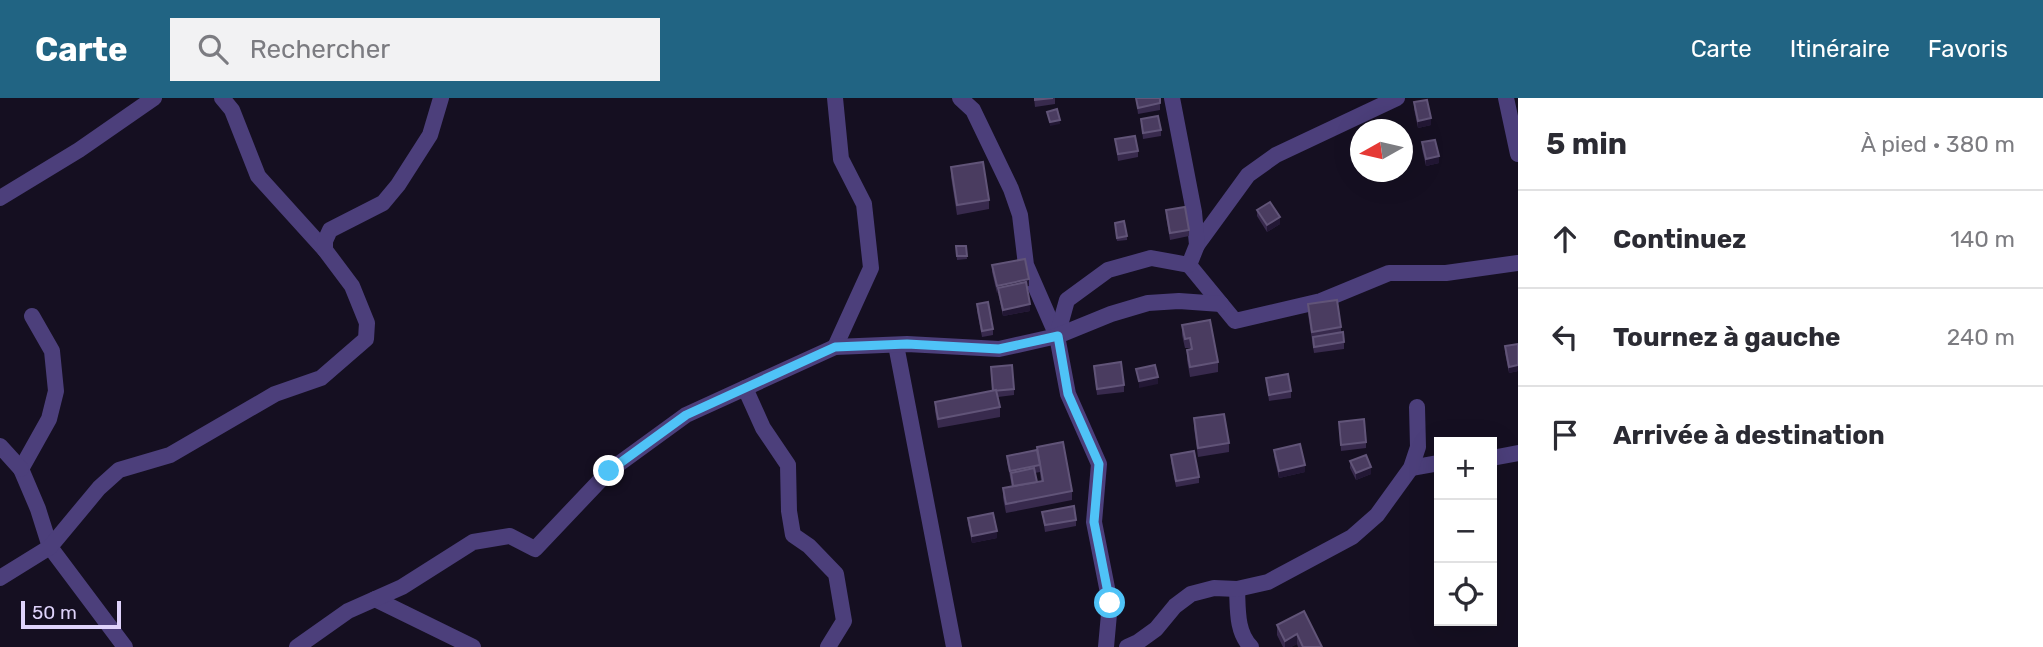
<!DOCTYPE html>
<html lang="fr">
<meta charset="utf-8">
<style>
body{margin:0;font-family:Rubik,sans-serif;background:#f2f2f3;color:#2b2b33}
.controls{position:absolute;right:21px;bottom:21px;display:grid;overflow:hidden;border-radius:0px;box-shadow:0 7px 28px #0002}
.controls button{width:63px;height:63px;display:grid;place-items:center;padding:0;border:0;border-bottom:2px solid #e1e1e2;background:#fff;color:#2b2b33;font:35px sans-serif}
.compass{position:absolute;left:1350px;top:21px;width:63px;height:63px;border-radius:50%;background:#fff;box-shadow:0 7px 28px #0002;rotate:262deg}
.scale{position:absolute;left:21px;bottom:18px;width:100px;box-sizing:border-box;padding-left:7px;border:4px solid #dfd3fb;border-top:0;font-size:19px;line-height:24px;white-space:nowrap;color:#dfd3fb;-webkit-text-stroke:5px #150f21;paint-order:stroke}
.stop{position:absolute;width:21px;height:21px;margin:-16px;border:5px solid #4fc3f7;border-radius:50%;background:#fff}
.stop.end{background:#4fc3f7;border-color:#fff;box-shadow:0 2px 7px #0008}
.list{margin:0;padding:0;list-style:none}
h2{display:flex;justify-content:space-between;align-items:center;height:91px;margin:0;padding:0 28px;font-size:30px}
h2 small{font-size:23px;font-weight:400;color:#7c7c81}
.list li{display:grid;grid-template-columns:46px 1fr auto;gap:21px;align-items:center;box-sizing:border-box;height:98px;padding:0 28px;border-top:2px solid #e1e1e2}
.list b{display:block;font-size:26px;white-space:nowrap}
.list em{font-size:23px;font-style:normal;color:#7c7c81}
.icon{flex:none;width:38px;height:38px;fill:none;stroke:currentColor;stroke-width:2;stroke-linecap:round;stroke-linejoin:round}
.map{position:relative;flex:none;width:1518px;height:549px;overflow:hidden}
header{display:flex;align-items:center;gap:42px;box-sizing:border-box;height:98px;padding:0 35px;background:#216483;color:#fff}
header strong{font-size:33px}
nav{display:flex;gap:38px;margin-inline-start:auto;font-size:24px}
.search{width:490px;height:63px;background:#f2f2f3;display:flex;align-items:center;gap:18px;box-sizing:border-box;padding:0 24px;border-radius:0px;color:#7c7c81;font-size:26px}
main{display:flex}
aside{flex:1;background:#fff}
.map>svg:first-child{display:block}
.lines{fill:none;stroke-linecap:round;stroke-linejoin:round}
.minor{stroke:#4c3f7b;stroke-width:16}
.wall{fill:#382a4d;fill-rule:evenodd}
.shaded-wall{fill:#221734}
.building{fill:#4a3c60;stroke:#615478;stroke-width:2}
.route{stroke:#4fc3f7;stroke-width:9}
</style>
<header>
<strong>Carte</strong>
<div class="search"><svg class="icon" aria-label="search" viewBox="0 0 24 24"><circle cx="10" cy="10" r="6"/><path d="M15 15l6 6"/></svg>Rechercher</div>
<nav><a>Carte</a><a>Itinéraire</a><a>Favoris</a></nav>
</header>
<main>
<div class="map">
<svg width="1518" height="549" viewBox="0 0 1518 549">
<rect width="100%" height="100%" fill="#150f21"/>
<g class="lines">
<g class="minor">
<path d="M222 0 232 12 258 78 325 152"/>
<path d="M835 0 841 61 864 106 871 170 835 249"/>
<path d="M960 0 973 12 1011 91 1020 117 1026 167 1057 238 1068 296 1099 366 1094 424 1110 505 1106 549"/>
<path d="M1506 0 1518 56"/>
<path d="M0 100 79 52 154 0"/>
<path d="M1197 147 1248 77 1276 57 1397 0"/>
<path d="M1189 167 1235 223 1321 203 1389 175H1446L1518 165"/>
<path d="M32 218 52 253 56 293 49 321 21 371 38 411 50 449 125 549"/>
<path d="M1057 238 1067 202 1108 172 1151 160 1189 167 1197 147 1194 114 1172 0"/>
<path d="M896 247 954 549"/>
<path d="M745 290 763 330 788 367 789 413 793 437 809 448 836 476 844 523 828 549"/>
<path d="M0 348 21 371"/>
<path d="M1492 360 1518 355"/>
<path d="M1411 370 1439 365"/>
<path d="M0 480 50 449 99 390 119 372 170 357 275 296 321 280 366 241 367 225 352 188 325 152V143L330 132 383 105 398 87 430 37 441 0"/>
<path d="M1237 491C1238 510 1236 534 1251 549"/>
<path d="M375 501 473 549"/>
<path d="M297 549 348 513 402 489 473 444 510 438 535 451 609 373 686 317 835 249 907 246 999 251 1057 238 1111 216 1148 205 1179 203 1221 206"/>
<path d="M1127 549 1138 544 1156 531 1175 508 1191 496 1214 490 1237 491 1268 484 1352 439 1377 417 1411 370 1418 349 1417 309"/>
</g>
</g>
<g class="wall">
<path d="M1034 0H1055V6L1035 9Z"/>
<path d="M1136 0 1160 5V12L1138 16Z"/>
<path d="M1414 4 1431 27 1418 30 1414 11Z"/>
<path d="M1141 21 1161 32V38L1143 41Z"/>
<path d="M1115 41 1138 53V59L1118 63Z"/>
<path d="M1422 44 1439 65 1426 68 1422 51Z"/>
<path d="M951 69 989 102V111L957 117 951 79Z"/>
<path d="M1166 112 1189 132V138L1170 142 1166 118Z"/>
<path d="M1257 112 1280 126 1267 134 1257 118Z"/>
<path d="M1115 125 1127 138V142L1117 143Z"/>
<path d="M956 148H966L967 161 957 162Z"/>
<path d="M992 167 1029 188H1026L1030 213 1003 218 998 194 997 195 992 174Z"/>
<path d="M977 206 993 231V237L982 239 977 213Z"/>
<path d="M1308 206 1341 229V235L1344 244V251L1314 255 1308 216Z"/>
<path d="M1182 227 1218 264V274L1190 279 1187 262V252H1190V250H1185L1182 237Z"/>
<path d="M1518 246V273L1509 275 1505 255V248Z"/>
<path d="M1094 268 1124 287V294L1097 297Z"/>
<path d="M991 269 1014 291V297L998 299 1000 309V319L938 330 935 313V304L993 293Z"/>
<path d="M1266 280 1291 293V300L1269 303Z"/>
<path d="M1194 320 1229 345V354L1198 359 1194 330Z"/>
<path d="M1339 324 1366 344V350L1341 353Z"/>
<path d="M1037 352 1072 393V402L1006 415 1003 400V390L1012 389 1007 364V358ZM1040 374 1041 383 1037 384 1035 375Z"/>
<path d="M1274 352 1305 374 1279 380 1274 358Z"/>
<path d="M1171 357 1199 379V385L1176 389 1171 364Z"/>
<path d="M1350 363 1371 376 1356 382 1350 370Z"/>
<path d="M1042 414 1076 422V428L1045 434Z"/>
<path d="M968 420 997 440 972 445 968 426Z"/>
<path d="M1277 527 1322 549H1298L1297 546 1291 549H1283L1277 537Z"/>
</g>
<g class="shaded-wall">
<path d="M1431 20V27L1418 30V23Z"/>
<path d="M1060 22V26L1050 28V24Z"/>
<path d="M1439 58V65L1426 68V61Z"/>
<path d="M1280 119V126L1267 134V127Z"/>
<path d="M1029 181V188L999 194 998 190V194L997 195V188Z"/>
<path d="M1030 206V213L1003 218V212Z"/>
<path d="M1518 267V273L1509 275V269Z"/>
<path d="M1158 279V286L1139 290V283Z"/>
<path d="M1305 367V374L1279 380V373Z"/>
<path d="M1371 369V376L1356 382V375Z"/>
<path d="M997 433V440L972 445V438Z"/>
<path d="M1297 536V546L1291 549H1285V543Z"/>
</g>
<g class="building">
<path d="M1035 0H1053L1035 2Z"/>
<path d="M1136 0H1160V5L1138 10Z"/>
<path d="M1427 2 1431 20 1418 23 1414 4Z"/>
<path d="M1057 11 1060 22 1050 24 1047 14Z"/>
<path d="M1158 18 1161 32 1143 35 1141 21Z"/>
<path d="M1135 38 1138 53 1118 56 1115 41Z"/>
<path d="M1435 42 1439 58 1426 61 1422 44Z"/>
<path d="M983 64 989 102 957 107 951 69Z"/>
<path d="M1270 104 1280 119 1267 127 1257 112Z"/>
<path d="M1185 109 1189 132 1170 135 1166 112Z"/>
<path d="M1124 123 1127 138 1117 140 1115 125Z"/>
<path d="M956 148H966L967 158H957Z"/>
<path d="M1025 161 1029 181 997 188 992 167Z"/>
<path d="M1026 184 1030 206 1003 212 998 190Z"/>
<path d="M1337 202 1341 229 1312 234 1308 206Z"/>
<path d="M988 204 993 231 982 233 977 206Z"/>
<path d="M1210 222 1218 264 1190 269 1187 252 1192 251 1190 240 1185 241 1182 227Z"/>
<path d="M1343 234 1344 244 1314 249 1313 239Z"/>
<path d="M1518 246V267L1509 269 1505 248Z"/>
<path d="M1121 264 1124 287 1097 291 1094 268Z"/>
<path d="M1012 267 1014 291 993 293 991 269Z"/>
<path d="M1155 267 1158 279 1139 283 1136 271Z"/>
<path d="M1288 276 1291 293 1269 297 1266 280Z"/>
<path d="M996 292 1000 309 938 321 935 304Z"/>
<path d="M1224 316 1229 345 1198 350 1194 320Z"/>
<path d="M1364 321 1366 344 1341 347 1339 324Z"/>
<path d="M1063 344 1072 393 1006 406 1003 390 1043 383 1037 349Z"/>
<path d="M1300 346 1305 367 1279 373 1274 352Z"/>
<path d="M1037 352 1040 367 1010 373 1007 358Z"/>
<path d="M1194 353 1199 379 1176 383 1171 357Z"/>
<path d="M1366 357 1371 369 1356 375 1350 363Z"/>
<path d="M1034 370 1037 384 1013 388 1011 375Z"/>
<path d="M1074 408 1076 422 1045 427 1042 414Z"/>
<path d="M993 415 997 433 972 438 968 420Z"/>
<path d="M1304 513 1322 549H1303L1297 536 1285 543 1277 527Z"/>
</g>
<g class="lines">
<path class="route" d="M609 373 686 317 835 249 907 246 999 251 1058 238 1068 296 1099 366 1094 424 1110 505"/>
</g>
</svg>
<div class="controls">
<button>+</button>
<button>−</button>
<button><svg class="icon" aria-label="locate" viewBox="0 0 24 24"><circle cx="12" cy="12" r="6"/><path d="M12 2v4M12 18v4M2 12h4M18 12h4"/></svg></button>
</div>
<svg class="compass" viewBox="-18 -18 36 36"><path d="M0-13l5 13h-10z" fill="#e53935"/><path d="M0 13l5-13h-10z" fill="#7c7c81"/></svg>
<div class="scale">50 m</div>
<div class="stop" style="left:1110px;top:505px"></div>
<div class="stop end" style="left:609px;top:373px"></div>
</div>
<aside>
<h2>5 min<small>À pied · 380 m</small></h2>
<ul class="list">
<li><svg class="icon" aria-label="ahead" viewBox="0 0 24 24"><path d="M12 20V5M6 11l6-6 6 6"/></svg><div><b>Continuez</b></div><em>140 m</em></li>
<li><svg class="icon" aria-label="left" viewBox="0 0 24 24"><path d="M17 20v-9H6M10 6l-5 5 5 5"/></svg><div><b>Tournez à gauche</b></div><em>240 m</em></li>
<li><svg class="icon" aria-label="arrive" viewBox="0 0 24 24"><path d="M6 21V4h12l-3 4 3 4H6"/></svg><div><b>Arrivée à destination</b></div></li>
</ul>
</aside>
</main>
